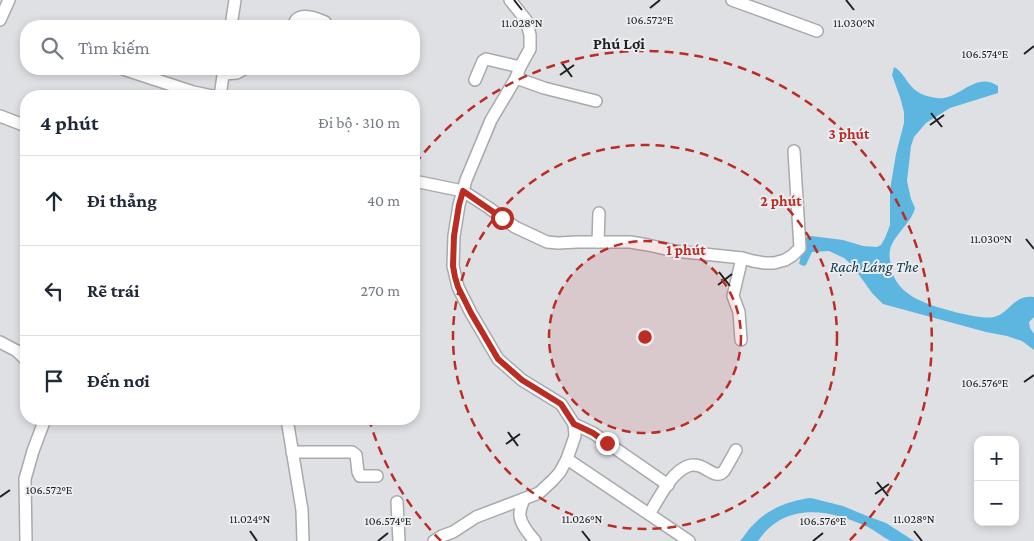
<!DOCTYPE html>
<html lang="vi">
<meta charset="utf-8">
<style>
body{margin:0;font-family:"Crimson Pro",serif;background:#f2f2f3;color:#1f2937}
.controls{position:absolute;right:15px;bottom:15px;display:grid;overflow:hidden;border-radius:10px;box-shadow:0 2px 8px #0003}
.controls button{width:45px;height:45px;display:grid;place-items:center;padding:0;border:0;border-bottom:1px solid #e0e1e3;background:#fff;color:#1f2937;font:25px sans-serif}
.stop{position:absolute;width:15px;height:15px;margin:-11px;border:4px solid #bb2d23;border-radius:50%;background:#fff}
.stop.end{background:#bb2d23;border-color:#fff;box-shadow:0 1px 5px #0008}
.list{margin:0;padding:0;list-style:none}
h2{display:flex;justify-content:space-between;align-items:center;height:65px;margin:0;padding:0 20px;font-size:21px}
h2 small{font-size:16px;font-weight:400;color:#747a83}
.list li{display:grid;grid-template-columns:32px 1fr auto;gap:15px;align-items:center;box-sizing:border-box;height:90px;padding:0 20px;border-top:1px solid #e0e1e3}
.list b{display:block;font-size:19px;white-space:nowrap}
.list em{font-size:16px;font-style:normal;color:#747a83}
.icon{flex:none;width:28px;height:28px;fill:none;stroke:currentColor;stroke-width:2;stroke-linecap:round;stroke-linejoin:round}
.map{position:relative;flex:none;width:1034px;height:541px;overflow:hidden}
.search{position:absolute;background:#fff;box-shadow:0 2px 8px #0003;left:20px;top:20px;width:400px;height:55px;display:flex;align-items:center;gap:12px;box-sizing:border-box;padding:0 18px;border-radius:20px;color:#747a83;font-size:19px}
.panel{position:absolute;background:#fff;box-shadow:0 2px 8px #0003;left:20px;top:90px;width:400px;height:335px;border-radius:20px}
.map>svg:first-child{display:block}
.water{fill:#5cb6e0}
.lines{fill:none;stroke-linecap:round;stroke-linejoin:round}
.minor-casing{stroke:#a8a9ad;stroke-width:14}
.minor{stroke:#fff;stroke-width:11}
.route{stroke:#bb2d23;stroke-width:6}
.ticks{fill:none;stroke:#202021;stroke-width:2}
.ring{fill:none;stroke:#bb2d23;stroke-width:2.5;stroke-dasharray:9 6}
.labels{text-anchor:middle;stroke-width:4;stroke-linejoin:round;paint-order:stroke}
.neighbourhood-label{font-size:16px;font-weight:bold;fill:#202021;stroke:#ecedf1}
.water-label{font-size:16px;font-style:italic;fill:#133b4d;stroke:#ecedf1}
.ticks-label{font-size:12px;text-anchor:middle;fill:#202021;stroke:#ecedf1;stroke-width:4;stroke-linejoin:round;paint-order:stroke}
.centre{fill:#bb2d23;stroke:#ecedf1;stroke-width:2.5}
.ring-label{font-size:15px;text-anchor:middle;font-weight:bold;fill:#bb2d23;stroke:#ecedf1;stroke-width:4;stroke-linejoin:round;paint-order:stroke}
</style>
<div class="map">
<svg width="1034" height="541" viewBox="0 0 1034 541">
<rect width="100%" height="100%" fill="#dfe0e4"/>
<g class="water">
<path d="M894 67C902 71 906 81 912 87 918 94 928 97 937 98 959 101 975 70 998 86V93L950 108 926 123 914 137 911 146 907 181 911 199 915 208C911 224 894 234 890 250 889 255 890 261 891 266 895 298 933 306 959 313 970 315 983 319 994 317 1010 313 1013 295 1034 297V317L1029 322 1030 328 1034 334V350L1022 341 1007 336 986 332 883 304 872 293 852 265 844 258 829 251 812 252 806 265 804 266 799 264 805 239 807 237 811 236 843 240 863 246 877 247 881 245 885 238 890 225V190L896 154 904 123V112L900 97 892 75Z"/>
<path d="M811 498 843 506 867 516 886 523 914 541C907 541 898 541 891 541 887 540 874 530 868 527 830 509 785 501 758 541H740C745 536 748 529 753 525 767 509 791 500 811 498Z"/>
</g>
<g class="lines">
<defs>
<g id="minor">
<path d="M510 0 526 20 530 35V49L520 67 516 78 491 120 466 180 459 205 454 236 453 266 458 287 471 313 498 359 522 380 561 404 574 424 593 433 668 485"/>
<path d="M732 0 817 31"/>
<path d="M0 20 9 0"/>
<path d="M231 26 235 0"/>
<path d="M293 26C294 24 295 21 297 19 304 13 318 19 325 22"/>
<path d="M123 69 193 92 213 96"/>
<path d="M223 74 237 73 244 69"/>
<path d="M516 78 544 88 596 101"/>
<path d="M475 80 483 61 486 59 520 67"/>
<path d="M220 96 224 69"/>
<path d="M0 116 26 126"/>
<path d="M414 181 463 191 489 208 515 227 547 242 558 243 577 242H630L648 245 675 251 742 258 753 261 765 263H774L785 260 793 255 800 248 794 151"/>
<path d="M598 242 599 213"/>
<path d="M741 340 739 312 733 296 742 258"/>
<path d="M0 342 17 351 26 360"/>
<path d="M287 419 302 510 303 541"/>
<path d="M292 452H352L356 455 358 472 360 476H377"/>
<path d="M567 459 689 541"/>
<path d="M524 499C522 504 519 511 520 516 521 525 529 534 535 541"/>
<path d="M397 502 399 541"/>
<path d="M649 514C659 499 670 473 688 466 704 460 714 482 724 471 728 465 732 457 736 450"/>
<path d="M26 541 25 479 33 451 45 419"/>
<path d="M434 541 442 536 453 532 476 517 539 493 553 480 560 472 567 459 575 436 574 424"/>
</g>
</defs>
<use href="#minor" class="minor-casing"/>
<use href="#minor" class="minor"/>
</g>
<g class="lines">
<path class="route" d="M502 218 463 191 459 205 454 236 453 266 455 277 458 287 471 313 498 359 522 380 561 404 574 424 593 433 607 443"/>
</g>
<path class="ticks" d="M514 0 522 10M846 0 854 10M650 8 660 0M1024 54 1034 46M562 63 572 77M560 75 574 65M931 113 942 127M930 125 944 115M1026 239 1034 249M719 272 730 286M718 285 732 274M1024 382 1034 375M508 432 518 446M506 444 520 434M877 482 888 496M875 494 889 484M0 497 10 490M250 531 257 541M582 531 590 541M914 531 922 541M378 541 388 533M813 541 823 533"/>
<circle cx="645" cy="337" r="96" fill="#bb2d23" fill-opacity=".12"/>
<g class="ring">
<circle cx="645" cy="337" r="96"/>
<circle cx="645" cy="337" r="192"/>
<path d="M441 541A288 288 0 0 1 369 419M415 164A288 288 0 1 1 849 541"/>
</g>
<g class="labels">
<g class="neighbourhood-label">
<text x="619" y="49">Phú Lợi</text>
</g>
<g class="water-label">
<text x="874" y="272">Rạch Láng The</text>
</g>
</g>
<g class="ticks-label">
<text x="650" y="24">106.572°E</text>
<text x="522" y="27">11.028°N</text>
<text x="854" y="27">11.030°N</text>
<text x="985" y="58">106.574°E</text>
<text x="991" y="243">11.030°N</text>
<text x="985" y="387">106.576°E</text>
<text x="49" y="494">106.572°E</text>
<text x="250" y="523">11.024°N</text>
<text x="582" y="523">11.026°N</text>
<text x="914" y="523">11.028°N</text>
<text x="388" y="525">106.574°E</text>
<text x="823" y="525">106.576°E</text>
</g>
<circle cx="645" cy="337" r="8" class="centre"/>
<g class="ring-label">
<text x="849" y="139">3 phút</text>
<text x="781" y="206">2 phút</text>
<text x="686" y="255">1 phút</text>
</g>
</svg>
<div class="controls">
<button>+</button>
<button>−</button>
</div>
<div class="stop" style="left:502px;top:218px"></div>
<div class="stop end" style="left:607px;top:443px"></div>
<div class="search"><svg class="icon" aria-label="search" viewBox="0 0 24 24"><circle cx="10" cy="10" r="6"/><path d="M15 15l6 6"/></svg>Tìm kiếm</div>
<section class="panel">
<h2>4 phút<small>Đi bộ · 310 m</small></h2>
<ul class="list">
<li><svg class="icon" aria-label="ahead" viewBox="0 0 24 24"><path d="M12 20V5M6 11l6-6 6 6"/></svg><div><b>Đi thẳng</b></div><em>40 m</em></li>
<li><svg class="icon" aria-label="left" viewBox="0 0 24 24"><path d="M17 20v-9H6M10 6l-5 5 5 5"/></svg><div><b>Rẽ trái</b></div><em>270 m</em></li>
<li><svg class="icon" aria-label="arrive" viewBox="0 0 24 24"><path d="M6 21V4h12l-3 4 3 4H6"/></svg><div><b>Đến nơi</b></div></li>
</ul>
</section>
</div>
